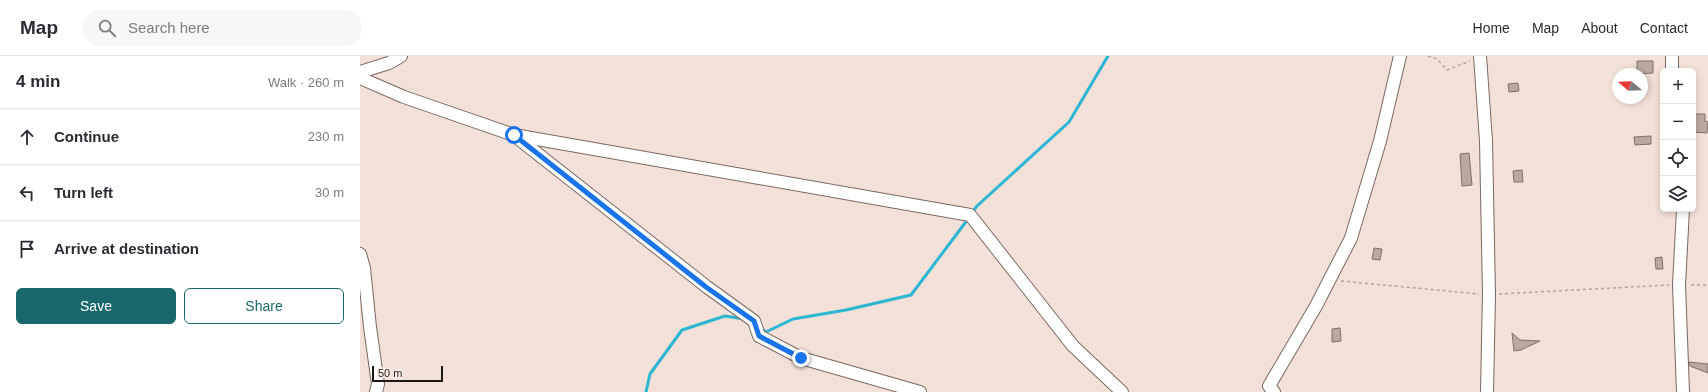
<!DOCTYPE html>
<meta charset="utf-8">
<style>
body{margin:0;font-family:Helvetica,sans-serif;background:#f7f7f7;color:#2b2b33}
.controls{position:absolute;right:12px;top:12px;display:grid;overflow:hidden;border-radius:6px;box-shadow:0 2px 6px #0003}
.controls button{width:36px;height:36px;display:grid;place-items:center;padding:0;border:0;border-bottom:1px solid #e1e1e2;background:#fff;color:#2b2b33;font:20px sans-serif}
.compass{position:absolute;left:1252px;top:12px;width:36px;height:36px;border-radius:50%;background:#fff;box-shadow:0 2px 6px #0003;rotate:289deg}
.scale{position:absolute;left:12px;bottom:10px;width:71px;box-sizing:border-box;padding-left:4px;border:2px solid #1d1714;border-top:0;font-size:11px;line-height:14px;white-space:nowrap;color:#1d1714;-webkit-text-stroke:3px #fdeee8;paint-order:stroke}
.stop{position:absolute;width:12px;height:12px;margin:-9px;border:3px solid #1a73e8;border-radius:50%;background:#fff}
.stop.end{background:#1a73e8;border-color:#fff;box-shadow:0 1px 4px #0008}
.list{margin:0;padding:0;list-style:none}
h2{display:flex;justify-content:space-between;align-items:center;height:52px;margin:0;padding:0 16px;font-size:17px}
h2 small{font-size:13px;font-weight:400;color:#7c7c81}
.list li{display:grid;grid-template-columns:26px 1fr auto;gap:12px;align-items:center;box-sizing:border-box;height:56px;padding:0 16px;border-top:1px solid #e1e1e2}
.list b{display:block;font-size:15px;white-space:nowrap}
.list em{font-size:13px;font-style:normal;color:#7c7c81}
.actions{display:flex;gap:8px;padding:12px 16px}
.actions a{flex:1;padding:9px 0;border:1px solid #1b686c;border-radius:6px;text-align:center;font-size:14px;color:#1b686c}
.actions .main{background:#1b686c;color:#fff}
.icon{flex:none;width:22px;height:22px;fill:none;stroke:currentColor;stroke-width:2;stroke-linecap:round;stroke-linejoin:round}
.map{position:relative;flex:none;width:1348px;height:336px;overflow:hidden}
header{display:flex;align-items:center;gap:24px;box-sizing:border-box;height:56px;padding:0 20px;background:#fff;border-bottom:1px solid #e1e1e2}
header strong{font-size:19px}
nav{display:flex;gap:22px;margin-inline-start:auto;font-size:14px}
.search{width:280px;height:36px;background:#f7f7f7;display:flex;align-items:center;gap:10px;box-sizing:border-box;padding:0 14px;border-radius:22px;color:#7c7c81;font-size:15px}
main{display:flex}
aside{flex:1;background:#fff}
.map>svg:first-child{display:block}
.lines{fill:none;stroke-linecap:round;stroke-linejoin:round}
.stream{stroke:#2cb6d3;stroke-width:3}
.building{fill:#bba9a1;stroke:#807069}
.minor-casing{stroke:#796962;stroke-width:14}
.path{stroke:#b2a39c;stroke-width:1.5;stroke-dasharray:3 3;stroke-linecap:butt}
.minor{stroke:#fff;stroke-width:12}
.route{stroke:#1a73e8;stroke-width:5}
</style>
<header>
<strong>Map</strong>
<div class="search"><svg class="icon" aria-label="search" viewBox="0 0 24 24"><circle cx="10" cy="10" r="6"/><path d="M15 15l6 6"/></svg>Search here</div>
<nav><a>Home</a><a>Map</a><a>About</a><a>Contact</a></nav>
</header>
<main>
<aside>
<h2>4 min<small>Walk · 260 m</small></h2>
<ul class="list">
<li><svg class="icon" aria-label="ahead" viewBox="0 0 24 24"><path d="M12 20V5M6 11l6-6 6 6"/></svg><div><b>Continue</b></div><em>230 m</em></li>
<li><svg class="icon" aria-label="left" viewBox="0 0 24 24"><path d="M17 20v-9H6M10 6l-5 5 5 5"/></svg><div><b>Turn left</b></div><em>30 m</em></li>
<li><svg class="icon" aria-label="arrive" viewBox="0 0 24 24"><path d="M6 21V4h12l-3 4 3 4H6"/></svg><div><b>Arrive at destination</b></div></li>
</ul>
<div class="actions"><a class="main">Save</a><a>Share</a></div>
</aside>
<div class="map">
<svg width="1348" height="336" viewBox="0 0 1348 336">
<rect width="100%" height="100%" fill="#f3e0d8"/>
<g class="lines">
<g class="stream">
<path d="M611 158 617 150 709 66 748 0"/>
<path d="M401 272 406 276 433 263 486 254 551 239 608 163"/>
<path d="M286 336 290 318 322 274 365 260 384 263"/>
</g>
</g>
<g class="building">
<path d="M1277 5H1293V17L1277 18Z"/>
<path d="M1158 27 1159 35 1149 36 1148 28Z"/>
<path d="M1333 58H1345V65L1348 66 1347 77 1333 76Z"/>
<path d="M1291 80V88L1275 89 1274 81Z"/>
<path d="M1109 97 1112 129 1102 130 1100 98Z"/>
<path d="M1162 114 1163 126H1154L1153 115Z"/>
<path d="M1014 192 1022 193 1020 204 1012 203Z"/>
<path d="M1302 201 1303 213H1296L1295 202Z"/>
<path d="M980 272 981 285 972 286V273Z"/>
<path d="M1152 277 1160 284 1180 285 1161 294 1154 295Z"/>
<path d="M1329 306 1348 308V317L1330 310Z"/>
</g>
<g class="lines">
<defs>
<g id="minor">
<path d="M1120 0 1126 85 1129 238 1127 336"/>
<path d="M1312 0V15"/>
<path d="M0 16 29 7 41 0"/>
<path d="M0 22 44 41 154 79 610 159 713 290 762 336"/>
<path d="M155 80 347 231 394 265 399 280 441 302 560 336"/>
<path d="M1323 153 1319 229 1323 336"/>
<path d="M0 198 4 212 10 271 18 328 16 336"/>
<path d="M914 336 909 330 956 250 991 182 1020 85 1040 0"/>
</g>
</defs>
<use href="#minor" class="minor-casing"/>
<g class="path">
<path d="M1068 0 1077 3 1087 14 1110 5"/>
<path d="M981 225 1119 238"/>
<path d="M1331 229H1348"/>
<path d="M1139 238 1309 229"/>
</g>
<use href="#minor" class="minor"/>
</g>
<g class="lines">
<path class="route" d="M154 79 346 231 394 265 399 280 441 302"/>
</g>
</svg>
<div class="controls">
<button>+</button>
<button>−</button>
<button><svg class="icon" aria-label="locate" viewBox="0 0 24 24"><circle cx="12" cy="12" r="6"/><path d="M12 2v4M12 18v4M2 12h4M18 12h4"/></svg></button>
<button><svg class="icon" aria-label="layers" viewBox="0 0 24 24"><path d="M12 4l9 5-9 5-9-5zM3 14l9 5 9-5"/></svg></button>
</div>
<svg class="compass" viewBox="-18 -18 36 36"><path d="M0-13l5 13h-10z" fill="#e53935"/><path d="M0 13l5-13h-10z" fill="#7c7c81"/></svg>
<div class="scale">50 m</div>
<div class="stop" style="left:154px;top:79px"></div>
<div class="stop end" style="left:441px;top:302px"></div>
</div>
</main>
